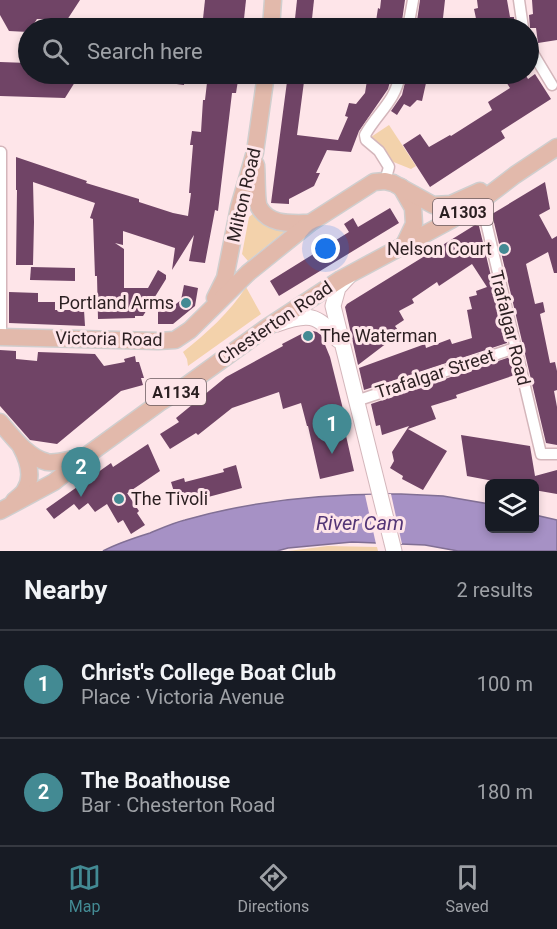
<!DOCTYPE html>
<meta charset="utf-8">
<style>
body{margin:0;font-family:Roboto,sans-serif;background:#242831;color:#f1f3f6}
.controls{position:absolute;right:18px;bottom:18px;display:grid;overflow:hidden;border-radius:9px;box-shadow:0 3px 9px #0003}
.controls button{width:54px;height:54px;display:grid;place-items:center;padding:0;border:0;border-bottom:2px solid #363941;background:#171b24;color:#f1f3f6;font:30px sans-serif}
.you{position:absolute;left:326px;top:249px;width:21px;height:21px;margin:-15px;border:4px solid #fff;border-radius:50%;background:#1a73e8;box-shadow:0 0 0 9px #1a73e833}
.badge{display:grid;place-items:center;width:39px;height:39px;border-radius:50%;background:#438a93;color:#fff;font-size:20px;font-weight:700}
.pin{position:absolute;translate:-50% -50px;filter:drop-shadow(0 2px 3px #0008)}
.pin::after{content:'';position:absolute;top:32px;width:21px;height:18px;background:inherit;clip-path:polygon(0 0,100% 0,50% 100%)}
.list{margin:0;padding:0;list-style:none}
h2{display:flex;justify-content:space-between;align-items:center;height:78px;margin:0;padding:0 24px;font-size:26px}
h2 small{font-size:20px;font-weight:400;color:#9ea1a6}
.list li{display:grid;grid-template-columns:39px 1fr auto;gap:18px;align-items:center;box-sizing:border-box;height:108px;padding:0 24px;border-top:2px solid #363941}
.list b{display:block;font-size:22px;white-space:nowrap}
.list p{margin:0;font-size:20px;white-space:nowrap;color:#9ea1a6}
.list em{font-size:20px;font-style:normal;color:#9ea1a6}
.icon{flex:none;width:33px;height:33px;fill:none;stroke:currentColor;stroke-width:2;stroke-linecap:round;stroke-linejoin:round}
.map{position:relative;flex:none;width:557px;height:551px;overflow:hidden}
.search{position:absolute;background:#171b24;box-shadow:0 3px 9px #0003;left:18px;right:18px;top:18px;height:66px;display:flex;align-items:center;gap:15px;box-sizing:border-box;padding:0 21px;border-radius:33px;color:#9ea1a6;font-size:22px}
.sheet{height:294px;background:#171b24}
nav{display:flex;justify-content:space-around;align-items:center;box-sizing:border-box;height:84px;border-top:2px solid #363941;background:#171b24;font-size:16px;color:#9ea1a6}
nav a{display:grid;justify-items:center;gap:3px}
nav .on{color:#438a93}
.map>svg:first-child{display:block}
.green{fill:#f3d2ab}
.water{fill:#a691c5;stroke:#816f94;stroke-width:1.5}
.pier{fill:#fee5e9}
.building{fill:#704466}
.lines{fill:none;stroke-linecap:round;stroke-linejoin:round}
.street-casing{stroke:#d4b6bb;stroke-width:13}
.secondary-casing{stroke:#d4b6bb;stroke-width:17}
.primary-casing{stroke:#d0cece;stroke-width:19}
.street{stroke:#fff;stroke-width:10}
.secondary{stroke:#fff;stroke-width:15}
.primary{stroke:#e2b9ab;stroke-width:16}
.poi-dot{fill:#438a93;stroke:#fee5e9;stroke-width:2}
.labels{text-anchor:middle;stroke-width:6;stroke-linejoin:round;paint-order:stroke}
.shield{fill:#fee5e9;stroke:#6a5a5d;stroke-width:1.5}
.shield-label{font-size:16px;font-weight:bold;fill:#2b1f21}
.street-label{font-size:18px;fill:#2b1f21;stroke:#fee5e9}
.poi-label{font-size:18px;fill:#2b1f21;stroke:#fee5e9;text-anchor:end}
.water-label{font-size:20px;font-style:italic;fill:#543677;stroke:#fee5e9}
</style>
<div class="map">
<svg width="557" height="551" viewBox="0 0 557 551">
<rect width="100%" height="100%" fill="#fee5e9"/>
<g class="green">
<path d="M389 125 416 166 411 169 386 159 371 137Z"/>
<path d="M254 213C264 225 267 228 283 230L284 232 248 261 242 254 249 217Z"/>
<path d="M246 287 261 314 188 366 187 359 183 352C206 334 230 312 246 287Z"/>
<path d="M328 546 377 547 378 551H288Z"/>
</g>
<path class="water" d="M401 494 443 496 489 504 490 528H534L535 515 557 520V551H458L425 545 352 542 288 548 277 551H103C118 543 134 538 150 533 162 528 173 523 185 520 255 500 329 493 401 494Z"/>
<path class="pier" d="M391 494 402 544H376L365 495Z"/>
<g class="building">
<path d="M0 0H80L67 20 37 19 31 28H28V32L9 31 0 15Z"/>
<path d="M205 0H246L243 28H202Z"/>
<path d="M297 0H314L311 28H294Z"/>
<path d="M381 0H405L401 28H375L378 8 380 9Z"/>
<path d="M420 0H445L442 27 433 26 432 28H416Z"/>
<path d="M477 0H507L510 17H514L515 28H478L474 9 478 8Z"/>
<path d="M532 0H557V40L538 43 536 28H530L529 15 533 14Z"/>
<path d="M0 62 28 63V74H80L65 98 0 96Z"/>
<path d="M148 74H185L184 85 147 80Z"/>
<path d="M208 74H239L236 93H232L218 211 215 210 205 263 189 261 194 235 172 270 175 248 123 231V245L115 243 124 249V288H148L158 270 166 275V279L143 316H135V318L98 319 97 276H95L93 219 90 218 95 203 33 182 34 222 33 265H16L17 190H16V157L87 181 86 183 139 199V202L173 213 188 216 191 193H189L193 145H190L192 131 201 132 203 100H205Z"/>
<path d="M288 74H305L297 135 338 140 348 117 345 116 349 103 356 104 365 93 368 74H392L388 89 359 131 351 152 327 150 316 173H320L314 186 289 199V204L271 203Z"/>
<path d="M407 74H428L422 101 417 100 410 107 404 104 397 115 391 111 402 95Z"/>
<path d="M501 74H525L528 79 535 74 551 99 501 131 505 138 430 187 403 145 420 134 429 147 450 135 451 136 492 110 488 102 510 88Z"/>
<path d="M545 182 550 209 539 215 552 239 557 236V273H554L548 252 526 264 535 304 543 302 545 312 540 314 550 363 555 362 557 371V390L554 391 557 407V445L546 443 492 214Z"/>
<path d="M390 208 399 223 279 296 270 281 349 232 344 224 353 218 358 227Z"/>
<path d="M475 225 479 226 507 343 364 390 359 368 425 344 426 348 450 339 452 344 472 338 467 310 472 309 469 297 477 295 476 291 487 287 472 264 439 286 437 282 412 299 414 303 399 311 404 320 395 326 400 333 358 365 345 307 347 304Z"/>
<path d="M31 267 75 268V281L30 280Z"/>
<path d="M184 285 198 288 195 306 173 324H158V308H171L181 300Z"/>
<path d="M9 292 38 293V302H55V310H84L85 326 9 323Z"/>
<path d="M309 330 317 332 321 335 330 357 345 417 342 418 354 471 320 479 308 426H307L301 403 283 409 279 392 232 408 198 435 196 433 170 449 160 434 179 422 176 418 226 377 283 346 282 344Z"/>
<path d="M0 350 16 351V359L37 361 38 352 95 354 104 366 125 362 124 359 135 356 136 362H139L144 378H141L143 385 121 391 57 444 30 440 0 406Z"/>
<path d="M510 357 515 375 456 395 457 398 431 406 436 419 408 429 447 451 423 490 402 479 403 476 390 468 394 461 392 452 409 426 382 435 380 425 376 426 371 404Z"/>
<path d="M461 435 530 446 535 476 557 470V494L534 490V483H504L467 476Z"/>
<path d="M148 444 160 471 126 494 127 493 139 511 137 513 145 525 131 534 123 520 118 523 107 504 95 512 88 503 79 510 74 504 54 519 46 509 111 463 113 467Z"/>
<path d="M236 465 242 488 178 505 171 482 184 478 185 482 224 472 223 469Z"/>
</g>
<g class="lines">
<defs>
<g id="street">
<path d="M519 0 523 28"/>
<path d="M408 28 413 0"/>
<path d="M528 45 552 85"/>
<path d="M1 152V337"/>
<path d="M385 181 389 167 379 151 366 140 365 135C377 113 396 101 400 74"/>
<path d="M481 201 541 454H557"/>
<path d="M356 401 515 348"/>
</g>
<g id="secondary">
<path d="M349 276 338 288 333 306 394 551"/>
<path d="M277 324C307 313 318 313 338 340"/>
</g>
<g id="primary">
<path d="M271 28 273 0"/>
<path d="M256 165C257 174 256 200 259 207 269 226 292 223 310 223"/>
<path d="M401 187 413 208 414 224 405 243"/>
<path d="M215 298 225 278 239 207 255 152 266 74"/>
<path d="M0 337 158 341 175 340 190 330 248 273 310 223 374 182 385 181 393 183 433 205 451 204 480 191"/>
<path d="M0 422C13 437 27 457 47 462 56 464 75 458 85 457"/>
<path d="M14 501C17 498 23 494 25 490 34 476 28 460 21 447"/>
<path d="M0 511 54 482 86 456 159 403 180 390 266 328 341 279 451 220 481 201 515 175 557 147"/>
</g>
</defs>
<use href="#street" class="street-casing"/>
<use href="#secondary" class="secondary-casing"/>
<use href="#primary" class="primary-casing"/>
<use href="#street" class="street"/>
<use href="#secondary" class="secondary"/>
<use href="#primary" class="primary"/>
</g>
<g class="poi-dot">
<circle cx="504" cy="249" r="6"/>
<circle cx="186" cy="303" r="6"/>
<circle cx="308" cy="336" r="6"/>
<circle cx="119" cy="499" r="6"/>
</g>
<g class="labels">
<g class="shield">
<rect x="433" y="199" width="60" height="26" rx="4.5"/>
<rect x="146" y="379" width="60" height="26" rx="4.5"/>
</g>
<g class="shield-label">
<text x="463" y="218">A1303</text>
<text x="176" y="398">A1134</text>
</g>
<g class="street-label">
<text transform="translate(244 195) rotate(-77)" y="6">Milton Road</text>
<text transform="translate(275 323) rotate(-34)" y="6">Chesterton Road</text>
<text transform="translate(510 328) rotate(76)" y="6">Trafalgar Road</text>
<text transform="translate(109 339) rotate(1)" y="6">Victoria Road</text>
<text transform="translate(435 374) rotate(-18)" y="6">Trafalgar Street</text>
</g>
<g class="poi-label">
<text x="492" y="255">Nelson Court</text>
<text x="174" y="309">Portland Arms</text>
<text x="320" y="342" text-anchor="start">The Waterman</text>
<text x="131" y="505" text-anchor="start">The Tivoli</text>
</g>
<g class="water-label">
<text x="360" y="530">River Cam</text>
</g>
</g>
</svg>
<div class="controls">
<button><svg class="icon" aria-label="layers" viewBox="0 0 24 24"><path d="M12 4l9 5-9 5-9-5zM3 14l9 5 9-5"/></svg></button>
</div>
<div class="you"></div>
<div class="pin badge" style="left:332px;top:454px">1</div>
<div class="pin badge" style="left:81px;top:497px">2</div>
<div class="search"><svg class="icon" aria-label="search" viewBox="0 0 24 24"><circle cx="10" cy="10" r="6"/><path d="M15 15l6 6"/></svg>Search here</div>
</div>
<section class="sheet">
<h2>Nearby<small>2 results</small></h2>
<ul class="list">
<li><span class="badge">1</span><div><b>Christ's College Boat Club</b><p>Place · Victoria Avenue</p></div><em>100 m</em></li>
<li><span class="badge">2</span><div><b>The Boathouse</b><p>Bar · Chesterton Road</p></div><em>180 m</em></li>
</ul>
</section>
<nav>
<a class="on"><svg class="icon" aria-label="map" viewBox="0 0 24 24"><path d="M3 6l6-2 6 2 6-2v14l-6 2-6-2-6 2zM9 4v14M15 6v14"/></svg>Map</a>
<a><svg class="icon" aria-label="directions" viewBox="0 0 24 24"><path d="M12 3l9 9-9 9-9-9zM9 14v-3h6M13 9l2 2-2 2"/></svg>Directions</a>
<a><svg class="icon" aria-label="saved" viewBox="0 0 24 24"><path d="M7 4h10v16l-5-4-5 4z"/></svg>Saved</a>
</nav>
